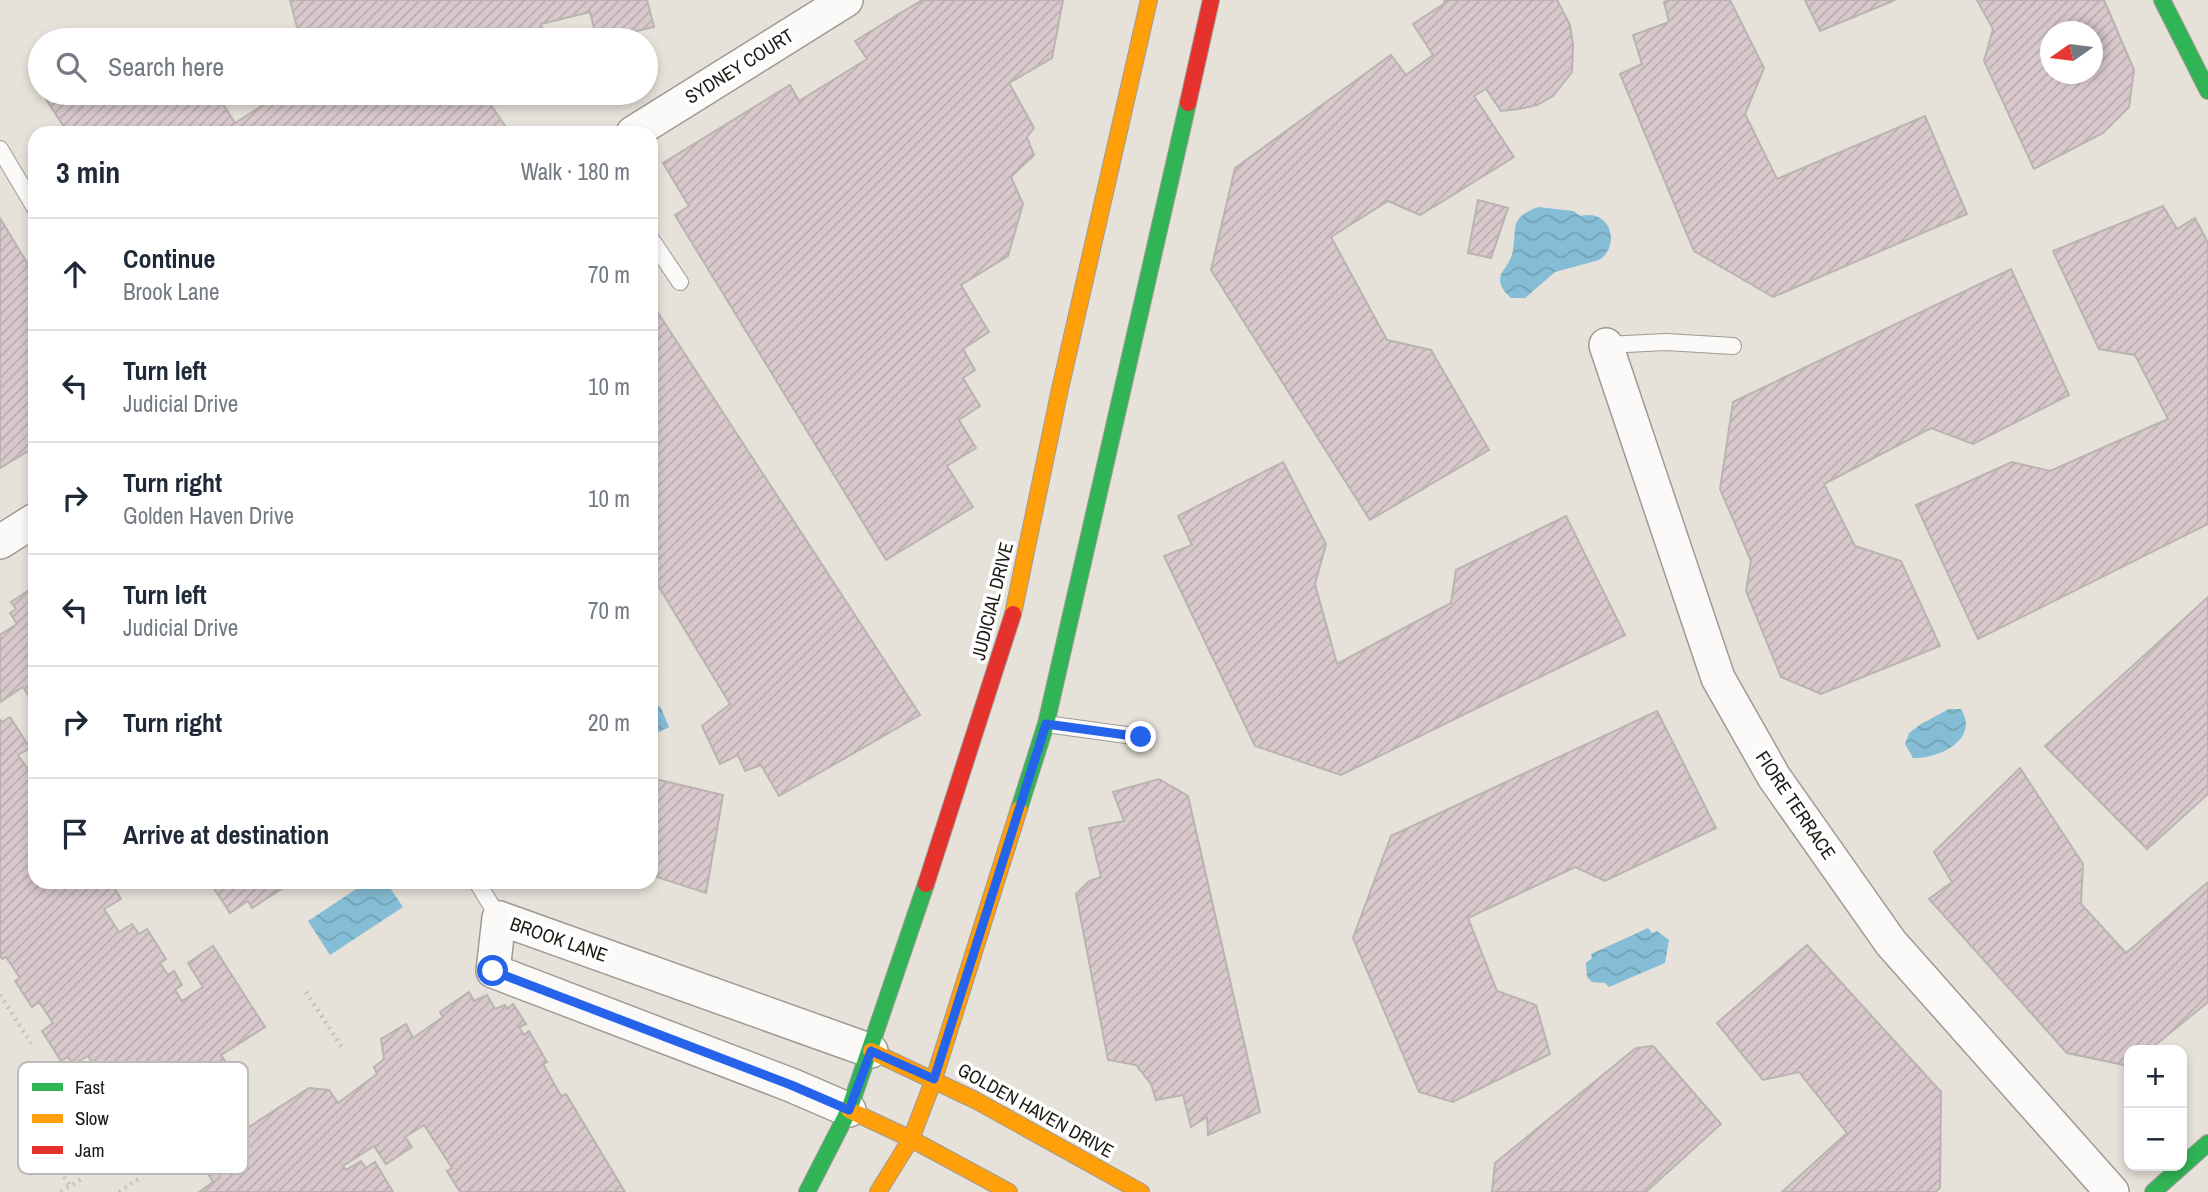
<!DOCTYPE html>
<meta charset="utf-8">
<style>
body{margin:0;font-family:"Archivo Narrow",sans-serif;background:#f2f2f3;color:#1f2937}
.controls{position:absolute;right:21px;bottom:21px;display:grid;overflow:hidden;border-radius:14px;box-shadow:0 4px 10px #0003}
.controls button{width:63px;height:63px;display:grid;place-items:center;padding:0;border:0;border-bottom:2px solid #e0e1e3;background:#fff;color:#1f2937;font:35px sans-serif}
.compass{position:absolute;left:2040px;top:21px;width:63px;height:63px;border-radius:50%;background:#fff;box-shadow:0 4px 10px #0003;rotate:256deg}
.stop{position:absolute;width:21px;height:21px;margin:-16px;border:5px solid #2563eb;border-radius:50%;background:#fff}
.stop.end{background:#2563eb;border-color:#fff;box-shadow:0 2px 7px #0008}
.list{margin:0;padding:0;list-style:none}
h2{display:flex;justify-content:space-between;align-items:center;height:91px;margin:0;padding:0 28px;font-size:30px}
h2 small{font-size:23px;font-weight:400;color:#747a83}
.list li{display:grid;grid-template-columns:46px 1fr auto;gap:21px;align-items:center;box-sizing:border-box;height:112px;padding:0 28px;border-top:2px solid #e0e1e3}
.list b{display:block;font-size:26px;white-space:nowrap}
.list p{margin:0;font-size:23px;white-space:nowrap;color:#747a83}
.list em{font-size:23px;font-style:normal;color:#747a83}
.icon{flex:none;width:38px;height:38px;fill:none;stroke:currentColor;stroke-width:2;stroke-linecap:round;stroke-linejoin:round}
.map{position:relative;flex:none;width:2208px;height:1192px;overflow:hidden}
.search{position:absolute;background:#fff;box-shadow:0 4px 10px #0003;left:28px;top:28px;width:630px;height:77px;display:flex;align-items:center;gap:18px;box-sizing:border-box;padding:0 24px;border-radius:38px;color:#747a83;font-size:26px}
.panel{position:absolute;background:#fff;box-shadow:0 4px 10px #0003;left:28px;top:126px;width:630px;height:763px;border-radius:21px}
.map>svg:first-child{display:block}
.water{fill:url(#water-waves)}
.building{fill:url(#building-hatch);stroke:#b9b4b1;stroke-width:2;fill-rule:evenodd}
.lines{fill:none;stroke-linecap:round;stroke-linejoin:round}
.lane-casing{stroke:#9e9a94;stroke-width:18}
.street-casing{stroke:#9e9a94;stroke-width:36}
.fast-casing{stroke:#9e9a94;stroke-width:18}
.slow-casing{stroke:#9e9a94;stroke-width:18}
.jam-casing{stroke:#9e9a94;stroke-width:18}
.path{stroke:#c4c2bf;stroke-width:4.5;stroke-dasharray:2 5;stroke-linecap:butt}
.lane{stroke:#fbfaf9;stroke-width:16}
.street{stroke:#fbfaf9;stroke-width:33}
.fast{stroke:#30b455;stroke-width:16}
.slow{stroke:#ff9f0a;stroke-width:16}
.jam{stroke:#e5322d;stroke-width:16}
.route{stroke:#2563eb;stroke-width:9}
.labels{text-anchor:middle;stroke-width:7;stroke-linejoin:round;paint-order:stroke}
.street-label{font-size:19px;fill:#1f1c16;stroke:#fff}
.key{fill:#fff;stroke:#bcbbb9;stroke-width:2}
.key-label{font-size:19px;fill:#1f1c16}
</style>
<div class="map">
<svg width="2208" height="1192" viewBox="0 0 2208 1192">
<defs>
<pattern id="water-waves" width="16" height="10" patternUnits="userSpaceOnUse" patternTransform="scale(1.75)"><rect width="16" height="10" fill="#86bdd6"/><path d="M0 5q4-4 8 0t8 0" fill="none" stroke="#73a2b7"/></pattern>
<pattern id="building-hatch" width="6" height="6" patternUnits="userSpaceOnUse" patternTransform="scale(1.75)"><rect width="6" height="6" fill="#d9c9cc"/><path d="M-1 1l2-2M0 6l6-6M5 7l2-2" fill="none" stroke="#baacae"/></pattern>
</defs>
<rect width="100%" height="100%" fill="#e6e1d9"/>
<g class="water">
<path d="M1538 207 1573 211 1581 216C1611 208 1621 246 1599 260L1555 272 1525 298H1511C1486 275 1511 270 1513 250 1517 227 1509 218 1538 207Z"/>
<path d="M651 698 661 708 669 727 651 736Z"/>
<path d="M1949 709H1961C1980 739 1939 759 1913 758L1905 744 1909 733 1921 724Z"/>
<path d="M367 882H386L403 907 330 955 308 921Z"/>
<path d="M1648 928 1652 933 1657 931 1669 940 1665 963 1609 987 1605 983 1592 982 1587 977 1586 963 1592 958 1591 954Z"/>
</g>
<g class="building">
<path d="M290 0H647L654 27 597 40 590 12 541 24 546 40H297L295 32 298 31Z"/>
<path d="M922 0H1063L1052 58 1009 83 1034 128 1027 137 1034 155 1011 177 1023 204 1008 256 961 285 989 332 963 349 975 370 963 378 980 406 959 420 976 448 947 466 973 507 886 560 675 215 689 206 663 163 790 85 799 101 867 59 855 41Z"/>
<path d="M1444 0H1557L1570 25 1573 44 1572 72 1553 96 1537 105 1519 109 1501 111 1486 89 1474 96 1514 157 1420 215 1388 201 1331 237 1387 340 1431 350 1489 450 1370 520 1211 270 1235 168 1391 55 1406 75 1433 55 1413 24 1445 3Z"/>
<path d="M1668 0H1730L1764 68 1745 114 1777 179 1925 116 1967 214 1773 297 1694 251 1620 74 1642 64 1633 35 1669 22 1664 2Z"/>
<path d="M1805 0H1895L1820 31Z"/>
<path d="M1977 0H2104L2134 70 2129 107 2103 133 2034 169 1984 61 1993 29ZM2050 32H2092V74H2050Z"/>
<path d="M42 93H216L235 123 282 93H494L491 105 510 133H68Z"/>
<path d="M1478 200 1508 208 1491 258 1468 253Z"/>
<path d="M2163 206 2177 229 2195 218 2208 243V524L1978 639 1916 505 2012 462 2050 471 2168 419 2135 355 2099 349 2053 251Z"/>
<path d="M0 218 35 276V447L0 468Z"/>
<path d="M2011 269 2069 395 1973 444 1931 428 1824 484 1855 546 1901 561 1940 646 1821 694 1781 677 1746 591 1751 561 1720 489 1733 402Z"/>
<path d="M651 302 920 715 779 796 761 765 745 771 738 755 720 764 702 726 730 704 651 574Z"/>
<path d="M1283 462 1326 544 1315 584 1337 664 1451 603 1456 570 1566 516 1625 635 1341 775 1255 746 1164 556 1192 545 1178 516Z"/>
<path d="M35 586V706L23 687 0 702V635L17 624 10 613 16 609 11 602Z"/>
<path d="M2208 597V794L2147 849 2045 746Z"/>
<path d="M1657 711 1716 828 1605 881 1575 867 1468 918 1497 991 1536 1005 1550 1054 1453 1102 1419 1092 1353 938 1391 836Z"/>
<path d="M10 717 30 748 18 755 27 768 33 764 35 767V882H121L115 889 121 899 104 909 119 932 132 924 139 934 147 929 166 959 160 963 168 975 174 971 182 985 175 990 182 1001 203 987 188 963 213 946 265 1027 221 1055 226 1062 204 1076 200 1069 187 1077 191 1083 160 1103 164 1109 139 1125 135 1118 122 1127 112 1111 103 1117 79 1080 96 1069 88 1056 73 1065 68 1057 61 1061 42 1031 53 1023 39 1002 32 1007 15 981 20 978 6 957 2 959 0 956V720L2 722Z"/>
<path d="M2020 768 2083 864 2081 904 2126 953 2208 882V1002L2149 1050H2129V1066L2067 1053 1929 899 1952 882 1934 852Z"/>
<path d="M651 778 723 795 706 893 651 875Z"/>
<path d="M1159 779 1188 796 1260 1112 1208 1135 1207 1117 1191 1127 1183 1095 1156 1100 1151 1084 1136 1065 1108 1060 1076 894 1089 881 1101 877 1089 828 1124 821 1113 792Z"/>
<path d="M210 882H292L252 908 248 901 230 913Z"/>
<path d="M1807 945 1941 1092 1940 1188 1935 1192H1782L1847 1133 1799 1072 1763 1080 1717 1023Z"/>
<path d="M469 992 474 1001 487 995 495 1009 505 1005 507 1009 513 1004 526 1024 519 1027 524 1035 529 1031 547 1062 543 1064 561 1096 566 1094 625 1192H460L447 1171 452 1168 424 1125 405 1137 412 1147 386 1164 374 1146 343 1166 346 1170 361 1161 366 1168 375 1162 393 1192H199L213 1182 205 1169 214 1162 209 1153 309 1088 329 1090 338 1103 377 1074 374 1067 384 1059 381 1039 406 1024 413 1038 443 1017 440 1012Z"/>
<path d="M1653 1046 1721 1124 1646 1192H1492L1495 1163 1636 1048Z"/>
</g>
<g class="lines">
<defs>
<g id="lane">
<path d="M0 149 35 208"/>
<path d="M651 239 680 282"/>
<path d="M1606 345 1666 342 1733 346"/>
<path d="M1046 724 1141 737"/>
<path d="M477 882 499 918"/>
</g>
<g id="street">
<path d="M633 133 846 0"/>
<path d="M1606 345 1718 678 1774 777 1891 943 2112 1192"/>
<path d="M0 542 35 520"/>
<path d="M849 1110 791 1085 493 971 499 918 871 1051"/>
</g>
<g id="fast">
<path d="M2162 0 2208 91"/>
<path d="M1019 809 1046 724 1188 103"/>
<path d="M807 1192 849 1110 926 884"/>
<path d="M2153 1192 2208 1143"/>
</g>
<g id="slow">
<path d="M1013 614 1060 389 1149 0"/>
<path d="M871 1051 975 1100 1141 1192"/>
<path d="M849 1110 911 1139 1009 1192"/>
<path d="M878 1192 911 1139 934 1079 1019 809"/>
</g>
<g id="jam">
<path d="M1188 103 1211 0"/>
<path d="M926 884 1013 614"/>
</g>
</defs>
<use href="#lane" class="lane-casing"/>
<use href="#street" class="street-casing"/>
<use href="#fast" class="fast-casing"/>
<use href="#slow" class="slow-casing"/>
<use href="#jam" class="jam-casing"/>
<g class="path">
<path d="M306 992 343 1049"/>
<path d="M0 995 31 1043"/>
<path d="M29 1174 52 1159 70 1186"/>
<path d="M61 1192 83 1178"/>
<path d="M119 1192 140 1178"/>
</g>
<use href="#lane" class="lane"/>
<use href="#street" class="street"/>
<use href="#fast" class="fast"/>
<use href="#slow" class="slow"/>
<use href="#jam" class="jam"/>
</g>
<g class="lines">
<path class="route" d="M493 971 791 1085 849 1110 871 1051 934 1079 1046 724 1141 737"/>
</g>
<g class="labels">
<g class="street-label">
<text transform="translate(739 66) rotate(-32)" y="7">SYDNEY COURT</text>
<text transform="translate(992 601) rotate(-76)" y="7">JUDICIAL DRIVE</text>
<text transform="translate(1796 805) rotate(56)" y="7">FIORE TERRACE</text>
<text transform="translate(559 939) rotate(19)" y="7">BROOK LANE</text>
<text transform="translate(1036 1110) rotate(29)" y="7">GOLDEN HAVEN DRIVE</text>
</g>
</g>
<rect x="18" y="1062" width="230" height="112" rx="10" class="key"/>
<rect x="32" y="1083" width="31" height="8" fill="#30b455"/>
<rect x="32" y="1114" width="31" height="9" fill="#ff9f0a"/>
<rect x="32" y="1146" width="31" height="8" fill="#e5322d"/>
<g class="key-label">
<text x="75" y="1094">Fast</text>
<text x="75" y="1125">Slow</text>
<text x="75" y="1157">Jam</text>
</g>
</svg>
<div class="controls">
<button>+</button>
<button>−</button>
</div>
<svg class="compass" viewBox="-18 -18 36 36"><path d="M0-13l5 13h-10z" fill="#e53935"/><path d="M0 13l5-13h-10z" fill="#747a83"/></svg>
<div class="stop" style="left:493px;top:971px"></div>
<div class="stop end" style="left:1141px;top:737px"></div>
<div class="search"><svg class="icon" aria-label="search" viewBox="0 0 24 24"><circle cx="10" cy="10" r="6"/><path d="M15 15l6 6"/></svg>Search here</div>
<section class="panel">
<h2>3 min<small>Walk · 180 m</small></h2>
<ul class="list">
<li><svg class="icon" aria-label="ahead" viewBox="0 0 24 24"><path d="M12 20V5M6 11l6-6 6 6"/></svg><div><b>Continue</b><p>Brook Lane</p></div><em>70 m</em></li>
<li><svg class="icon" aria-label="left" viewBox="0 0 24 24"><path d="M17 20v-9H6M10 6l-5 5 5 5"/></svg><div><b>Turn left</b><p>Judicial Drive</p></div><em>10 m</em></li>
<li><svg class="icon" aria-label="right" viewBox="0 0 24 24"><path d="M7 20v-9h11M14 6l5 5-5 5"/></svg><div><b>Turn right</b><p>Golden Haven Drive</p></div><em>10 m</em></li>
<li><svg class="icon" aria-label="left" viewBox="0 0 24 24"><path d="M17 20v-9H6M10 6l-5 5 5 5"/></svg><div><b>Turn left</b><p>Judicial Drive</p></div><em>70 m</em></li>
<li><svg class="icon" aria-label="right" viewBox="0 0 24 24"><path d="M7 20v-9h11M14 6l5 5-5 5"/></svg><div><b>Turn right</b></div><em>20 m</em></li>
<li><svg class="icon" aria-label="arrive" viewBox="0 0 24 24"><path d="M6 21V4h12l-3 4 3 4H6"/></svg><div><b>Arrive at destination</b></div></li>
</ul>
</section>
</div>
